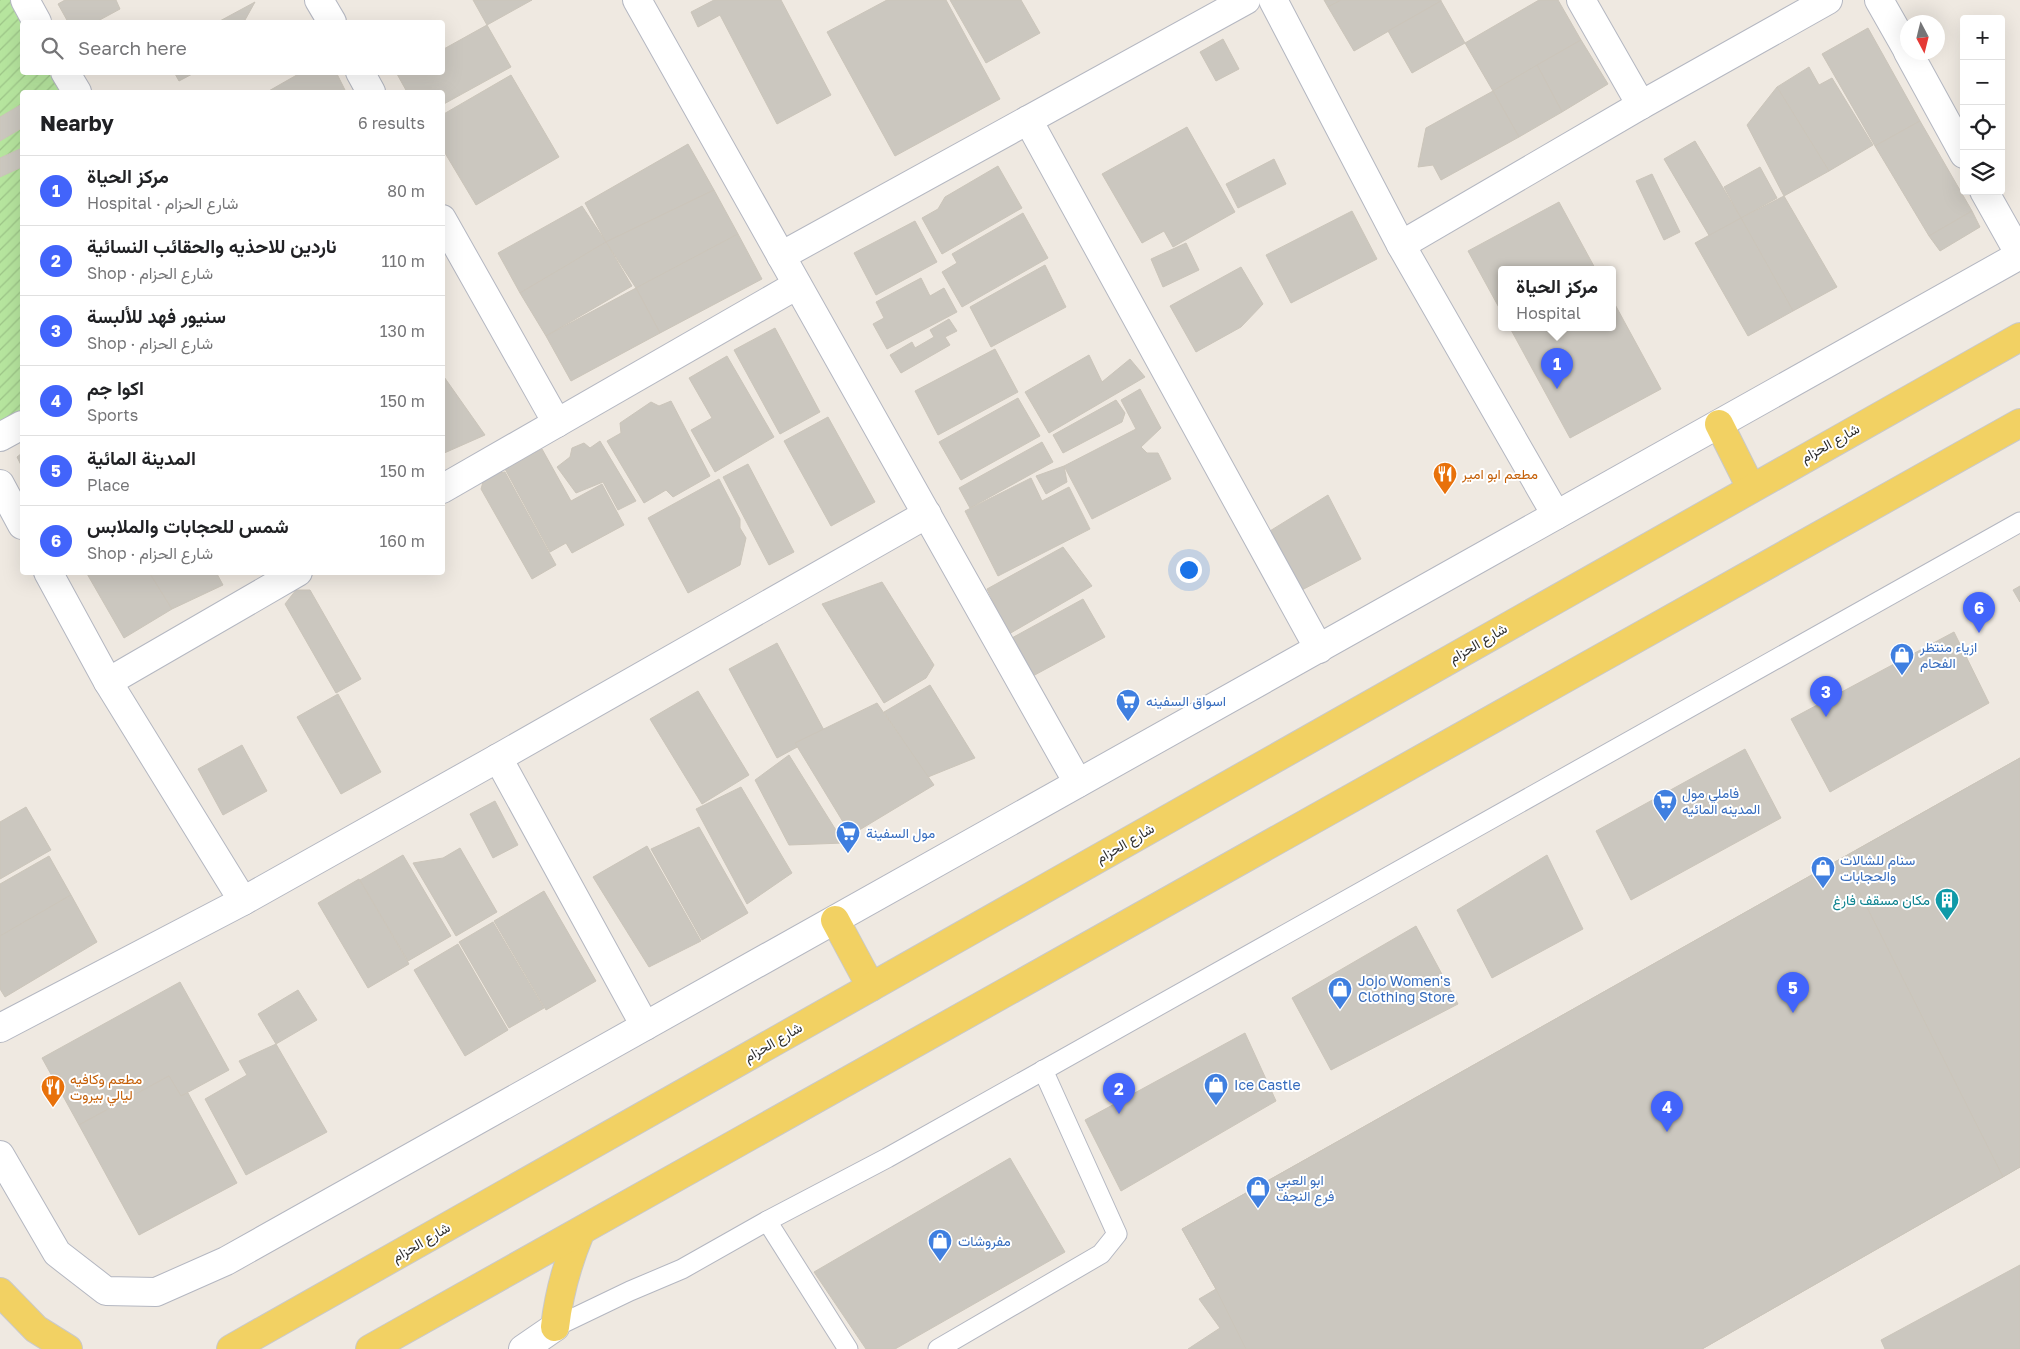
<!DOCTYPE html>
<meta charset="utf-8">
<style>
body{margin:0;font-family:"Golos Text",Vazirmatn,sans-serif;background:#f6f6f6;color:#202124}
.controls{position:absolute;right:15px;top:15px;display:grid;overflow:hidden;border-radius:5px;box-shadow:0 5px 20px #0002}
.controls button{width:45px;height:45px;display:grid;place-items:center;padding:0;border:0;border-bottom:1px solid #e0e0e0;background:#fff;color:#202124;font:25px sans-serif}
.compass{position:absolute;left:1900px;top:15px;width:45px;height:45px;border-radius:50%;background:#fff;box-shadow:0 5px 20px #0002;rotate:173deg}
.you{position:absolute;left:1188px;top:569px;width:18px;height:18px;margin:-12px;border:4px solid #fff;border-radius:50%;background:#1a73e8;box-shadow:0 0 0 8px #1a73e833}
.badge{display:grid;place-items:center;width:32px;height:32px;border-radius:50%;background:#4264fb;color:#fff;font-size:16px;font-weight:700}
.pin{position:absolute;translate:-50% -41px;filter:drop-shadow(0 1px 2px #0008)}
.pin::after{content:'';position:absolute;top:26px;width:18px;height:15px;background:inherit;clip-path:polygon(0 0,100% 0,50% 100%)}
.popup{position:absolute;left:1498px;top:266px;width:118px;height:65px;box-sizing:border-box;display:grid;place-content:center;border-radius:5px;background:#fff;filter:drop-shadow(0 1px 4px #0005);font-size:16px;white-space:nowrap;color:#757577}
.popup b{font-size:19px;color:#202124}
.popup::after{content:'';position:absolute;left:50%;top:100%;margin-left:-10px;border:10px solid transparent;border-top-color:#fff}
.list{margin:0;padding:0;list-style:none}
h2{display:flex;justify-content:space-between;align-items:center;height:65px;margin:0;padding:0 20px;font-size:21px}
h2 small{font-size:16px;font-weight:400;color:#757577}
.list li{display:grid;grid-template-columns:32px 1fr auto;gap:15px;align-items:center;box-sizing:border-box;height:70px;padding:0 20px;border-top:1px solid #e0e0e0}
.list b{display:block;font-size:19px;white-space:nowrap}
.list p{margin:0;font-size:16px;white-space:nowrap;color:#757577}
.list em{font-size:16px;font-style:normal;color:#757577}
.icon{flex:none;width:28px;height:28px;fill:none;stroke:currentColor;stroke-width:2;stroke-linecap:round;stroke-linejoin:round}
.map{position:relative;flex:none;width:2020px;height:1349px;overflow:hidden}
.search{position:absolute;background:#fff;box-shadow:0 5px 20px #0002;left:20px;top:20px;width:425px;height:55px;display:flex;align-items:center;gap:12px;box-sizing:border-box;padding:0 18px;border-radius:5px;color:#757577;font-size:19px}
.panel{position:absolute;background:#fff;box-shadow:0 5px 20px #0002;left:20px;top:90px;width:425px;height:485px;border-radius:5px}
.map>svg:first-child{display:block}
.garden{fill:url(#garden-furrows)}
.building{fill:#cbc7bf;stroke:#cbc5ba}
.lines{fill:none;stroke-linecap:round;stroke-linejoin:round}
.service-casing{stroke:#b4b7c1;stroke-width:21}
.minor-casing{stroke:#b4b7c1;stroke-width:30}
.tertiary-casing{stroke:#b4b7c1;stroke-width:30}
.secondary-casing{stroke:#b4b7c1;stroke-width:30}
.primary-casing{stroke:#c9c9c9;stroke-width:30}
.service{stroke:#fff;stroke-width:19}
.minor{stroke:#fff;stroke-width:28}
.tertiary{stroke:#fff;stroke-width:28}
.secondary{stroke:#fff;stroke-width:28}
.primary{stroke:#f2d163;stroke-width:28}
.labels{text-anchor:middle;stroke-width:4;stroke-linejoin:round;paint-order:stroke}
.street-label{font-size:14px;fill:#2e2e2e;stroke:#fff}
.food-label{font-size:14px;fill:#c56008;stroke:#fff;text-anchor:start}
.shop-label{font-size:14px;fill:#366cbe;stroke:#fff;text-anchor:start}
.culture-label{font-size:14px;fill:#0d838f;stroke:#fff;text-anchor:end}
</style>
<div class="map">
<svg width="2020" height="1349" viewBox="0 0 2020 1349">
<defs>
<pattern id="garden-furrows" width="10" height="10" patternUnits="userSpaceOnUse" patternTransform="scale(1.25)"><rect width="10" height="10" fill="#b6e59e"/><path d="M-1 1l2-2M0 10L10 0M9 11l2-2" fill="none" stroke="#9dc588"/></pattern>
</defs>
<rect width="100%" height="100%" fill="#efe9e1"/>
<path class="garden" d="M0 0H10L22 23V72L49 73 60 92H22V415L0 428Z"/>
<g class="building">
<path d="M65 0H116L120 9 96 22H68L58 4Z"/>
<path d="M473 0H532L487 25Z"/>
<path d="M714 0H781L831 95 777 124 720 15 698 27 691 12Z"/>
<path d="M887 0H946L1000 99 895 156 827 32Z"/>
<path d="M950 0H1021L1040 33 986 63Z"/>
<path d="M1324 0H1341L1328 7Z"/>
<path d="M1341 0H1441V1L1354 51 1328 7Z"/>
<path d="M1539 0H1558L1581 40 1493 91 1465 43Z"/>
<path d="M1441 1 1465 43 1412 73 1388 31Z"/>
<path d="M255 2 245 20 241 22H218Z"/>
<path d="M487 25 511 67 442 105V92H407L397 74 401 72H442V50Z"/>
<path d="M1868 28 1920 121 1875 146 1822 54Z"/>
<path d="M1223 39 1239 69 1216 81 1200 52Z"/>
<path d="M1581 40 1608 84 1562 112 1537 65Z"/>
<path d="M1537 65 1562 112 1519 137 1493 91Z"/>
<path d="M1809 67 1819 85 1832 78 1873 145 1829 171 1777 87Z"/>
<path d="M174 72H196L179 81Z"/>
<path d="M302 72H336L346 92H267Z"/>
<path d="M511 75 559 157 476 205 442 148V115Z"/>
<path d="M1777 87 1829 171 1784 196 1747 125Z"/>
<path d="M1493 91 1519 137 1441 180 1433 165 1418 167 1426 128Z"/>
<path d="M22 104V128L0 141V117Z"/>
<path d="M1920 121 1972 211 1929 236 1875 146Z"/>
<path d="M1187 127 1235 212 1173 247 1164 231 1142 243 1102 174Z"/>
<path d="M1695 141 1741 218 1710 237 1664 159Z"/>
<path d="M688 144 714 190 606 242 585 203Z"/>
<path d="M22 148V167L0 177V158Z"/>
<path d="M1274 159 1286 184 1238 208 1226 184Z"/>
<path d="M998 166 1022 208 942 254 922 218 938 209 945 197Z"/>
<path d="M1760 167 1777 198 1741 218 1724 187Z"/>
<path d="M1652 174 1680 232 1664 240 1636 181Z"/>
<path d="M714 190 738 234 636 288 606 242Z"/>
<path d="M1784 196 1837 287 1793 311 1741 218Z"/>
<path d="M1559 202 1596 270H1502V313L1468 251Z"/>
<path d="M582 206 606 242 520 293 498 253Z"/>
<path d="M1352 211 1377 259 1291 303 1266 255Z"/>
<path d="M1972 211 1980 227 1940 251 1929 236Z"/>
<path d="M1023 213 1048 258 962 307 942 272 957 263 952 254Z"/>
<path d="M1741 218 1793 311 1748 336 1695 243Z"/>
<path d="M915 221 937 262 876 295 854 253Z"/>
<path d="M738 234 762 279 660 333 636 288Z"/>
<path d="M606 242 632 286 546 336 520 293Z"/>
<path d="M1186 243 1199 270 1163 287 1151 259Z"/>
<path d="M1045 265 1066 307 991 347 970 307Z"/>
<path d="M1241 267 1263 304 1241 327 1196 352 1170 306Z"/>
<path d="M921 278 930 296 944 288 957 312 887 349 873 324 884 318 876 302Z"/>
<path d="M636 288 660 333 571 381 546 336Z"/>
<path d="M1612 299 1661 389 1570 438 1510 328H1612Z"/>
<path d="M949 319 957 331 945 337 950 345 901 373 890 355 912 342 915 348 934 337 930 330Z"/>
<path d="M775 328 820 412 780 434 734 350Z"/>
<path d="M995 349 1018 392 938 435 915 391Z"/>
<path d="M1089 355 1102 382 1130 359 1145 377 1049 433 1025 392Z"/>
<path d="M727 356 774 437 715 472 691 430 712 418 689 378Z"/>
<path d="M442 374 485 435 442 454Z"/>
<path d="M1140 389 1161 428 1141 447 1147 453H1158L1171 479 1092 519 1064 466 1136 429 1121 400Z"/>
<path d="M1018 398 1040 436 961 480 939 442Z"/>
<path d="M1116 400 1125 413 1122 422 1063 453 1053 435Z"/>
<path d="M671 401 710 476 673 497 666 490 644 503 607 441 621 433 620 423 651 402 659 406Z"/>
<path d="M828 417 875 502 831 526 784 441Z"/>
<path d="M600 441 636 501 618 510 603 482 576 493 557 467 570 457 572 448 584 443 590 448Z"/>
<path d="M1042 442 1053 462 970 508 959 488Z"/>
<path d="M542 449 571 501 602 484 624 525 572 553 566 543 550 552 505 469Z"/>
<path d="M22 453V467L17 457Z"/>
<path d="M748 464 794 552 769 565 723 477Z"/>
<path d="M1064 466 1067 482 1046 494 1036 476Z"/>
<path d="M505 472 556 565 532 579 481 489 485 475Z"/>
<path d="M1031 478 1042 501 1069 487 1090 529 998 576 965 511Z"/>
<path d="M719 479 740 519V528L746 538 740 565 688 593 648 518Z"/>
<path d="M1328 495 1361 559 1298 592 1265 534Z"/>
<path d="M1063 547 1092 586 1009 634 987 589Z"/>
<path d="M86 572H149L172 609 124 638Z"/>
<path d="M149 572H216L223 585 172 609Z"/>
<path d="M882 582 934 665 926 678 884 703 822 604Z"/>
<path d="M2020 586V602L2013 590Z"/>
<path d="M296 590H310L361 679 336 693 285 604Z"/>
<path d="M1083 599 1105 637 1031 677 1010 639Z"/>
<path d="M1954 632 1989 703 1830 792 1791 719Z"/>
<path d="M777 643 825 732 777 758 729 669Z"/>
<path d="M930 685 975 758 928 777 884 712Z"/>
<path d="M698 691 749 775 702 804 650 719Z"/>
<path d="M338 694 381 772 341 794 297 717Z"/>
<path d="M877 703 934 785 851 835 795 743Z"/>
<path d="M242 745 267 791 223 815 198 769Z"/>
<path d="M1745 749 1781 818 1631 900 1596 831Z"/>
<path d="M789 755 844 843 789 845 755 780Z"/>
<path d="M2020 758V1167L1702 1349H1188L1220 1328 1199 1299 1216 1289 1182 1229Z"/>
<path d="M2020 758V1167L2003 1177 1842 858Z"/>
<path d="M741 787 792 873 747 904 696 809Z"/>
<path d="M495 801 518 845 493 858 470 814Z"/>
<path d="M26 807 51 850 0 879V822Z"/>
<path d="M699 827 748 913 702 940 651 849Z"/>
<path d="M647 846 701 941 649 967 593 877Z"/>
<path d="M460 848 497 912 456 936 413 863 443 858Z"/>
<path d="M403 855 451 936 408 961 360 880Z"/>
<path d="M1547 855 1583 929 1492 978 1457 910Z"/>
<path d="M49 856 71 895 0 936V884Z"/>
<path d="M1842 858 2003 1177 1702 1349H1246L1216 1289 1182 1229Z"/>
<path d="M359 879 409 964 368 988 318 903Z"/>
<path d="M544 891 596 981 546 1010 494 921Z"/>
<path d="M71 895 97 942 5 997 0 989V936Z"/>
<path d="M493 922 544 1008 509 1028 459 942Z"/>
<path d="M1416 926 1458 1004 1331 1070 1292 998Z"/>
<path d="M458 944 508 1030 465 1056 414 970Z"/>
<path d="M180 982 229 1070 181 1096 169 1076 79 1125 42 1058Z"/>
<path d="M298 990 317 1020 276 1044 258 1014Z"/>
<path d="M1245 1033 1276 1101 1121 1191 1085 1120Z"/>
<path d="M276 1044 327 1132 246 1175 205 1099 247 1075 239 1061Z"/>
<path d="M169 1076 181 1096 188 1093 237 1183 139 1235 79 1125Z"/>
<path d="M1010 1158 1065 1252 895 1349H866L814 1272Z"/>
<path d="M2020 1265V1349H1885L1881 1340Z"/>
</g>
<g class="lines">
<defs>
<g id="service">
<path d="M767 1221 848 1349"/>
<path d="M555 1327 630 1291 682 1269 767 1221 887 1158 2020 522"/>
<path d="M938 1349 1101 1254 1117 1234 1043 1070"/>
</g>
<g id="minor">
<path d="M25 0 37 22"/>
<path d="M319 0 332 22"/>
<path d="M637 0 1078 783"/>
<path d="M1273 0 1401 245 1556 515"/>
<path d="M1581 0 1641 105"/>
<path d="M1879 0 1908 51"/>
<path d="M1908 52 1964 154"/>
<path d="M65 72 77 92"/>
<path d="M360 72 371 92"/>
<path d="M1028 120 1319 649"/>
<path d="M1984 191 2020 255"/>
<path d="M442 219 557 423"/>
<path d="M1401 245 1641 105 1828 0"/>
<path d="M781 256 1246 0"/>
<path d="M0 437 22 425"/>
<path d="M0 484 22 525"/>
<path d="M442 489 797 285"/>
<path d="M48 572 108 682 243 901"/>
<path d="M108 682 298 572"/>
<path d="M498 758 645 1026"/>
<path d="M0 1028 243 901 498 758 927 514"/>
</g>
<path id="tertiary" d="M523 1349 555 1327"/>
<path id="secondary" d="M0 1155 57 1253 106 1291 156 1292 226 1261 2020 255"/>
<g id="primary">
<path d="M1719 424 1751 488"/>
<path d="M835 920 871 987"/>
<path d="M0 1292 36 1329 68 1349"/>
<path d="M555 1327C559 1293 567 1264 580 1233"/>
<path d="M231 1349 2020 337"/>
<path d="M370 1349 2020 423"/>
</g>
</defs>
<use href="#service" class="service-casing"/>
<use href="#minor" class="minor-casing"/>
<use href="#tertiary" class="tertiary-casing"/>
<use href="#secondary" class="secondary-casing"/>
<use href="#primary" class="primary-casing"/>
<use href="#service" class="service"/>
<use href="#minor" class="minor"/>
<use href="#tertiary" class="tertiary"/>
<use href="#secondary" class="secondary"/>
<use href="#primary" class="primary"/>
</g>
<defs>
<symbol id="restaurant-pin" viewBox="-11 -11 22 30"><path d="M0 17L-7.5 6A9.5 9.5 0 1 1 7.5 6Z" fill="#e8710a" stroke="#fff"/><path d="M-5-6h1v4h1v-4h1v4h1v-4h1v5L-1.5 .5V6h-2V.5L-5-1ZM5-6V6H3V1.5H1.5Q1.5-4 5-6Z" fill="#fff"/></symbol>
<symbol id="shop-pin" viewBox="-11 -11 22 30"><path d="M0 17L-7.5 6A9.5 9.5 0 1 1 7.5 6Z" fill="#3f7fe0" stroke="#fff"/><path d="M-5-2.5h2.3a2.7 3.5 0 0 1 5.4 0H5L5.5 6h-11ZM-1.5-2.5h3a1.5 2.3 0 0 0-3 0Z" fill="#fff"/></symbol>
<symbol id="supermarket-pin" viewBox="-11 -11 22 30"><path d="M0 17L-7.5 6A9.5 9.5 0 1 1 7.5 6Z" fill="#3f7fe0" stroke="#fff"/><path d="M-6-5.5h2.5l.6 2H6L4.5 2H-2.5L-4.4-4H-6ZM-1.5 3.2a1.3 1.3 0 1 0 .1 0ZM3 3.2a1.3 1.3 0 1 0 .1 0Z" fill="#fff"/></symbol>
<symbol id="building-pin" viewBox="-11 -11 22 30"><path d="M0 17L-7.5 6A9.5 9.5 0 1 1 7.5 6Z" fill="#0f9aa8" stroke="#fff"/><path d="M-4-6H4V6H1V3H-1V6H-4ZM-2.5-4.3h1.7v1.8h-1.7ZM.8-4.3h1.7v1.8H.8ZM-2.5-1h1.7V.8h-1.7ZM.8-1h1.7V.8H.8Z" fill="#fff"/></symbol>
</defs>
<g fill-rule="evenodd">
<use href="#restaurant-pin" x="1431" y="460" width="28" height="38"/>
<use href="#shop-pin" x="1888" y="641" width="28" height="38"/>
<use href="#supermarket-pin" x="1114" y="687" width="28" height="38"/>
<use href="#supermarket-pin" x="1651" y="787" width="28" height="38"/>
<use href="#supermarket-pin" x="834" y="819" width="28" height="38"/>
<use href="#shop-pin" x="1809" y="854" width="28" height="38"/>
<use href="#building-pin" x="1933" y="886" width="28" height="38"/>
<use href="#shop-pin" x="1326" y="975" width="28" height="38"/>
<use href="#shop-pin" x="1202" y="1071" width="28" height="38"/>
<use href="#restaurant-pin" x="39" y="1073" width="28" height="38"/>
<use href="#shop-pin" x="1244" y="1174" width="28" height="38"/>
<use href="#shop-pin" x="926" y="1227" width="28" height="38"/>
</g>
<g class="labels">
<g class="street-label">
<text transform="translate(1830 443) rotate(-29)" y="5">شارع الحزام</text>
<text transform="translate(1478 643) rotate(-30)" y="5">شارع الحزام</text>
<text transform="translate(1125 843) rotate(-30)" y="5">شارع الحزام</text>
<text transform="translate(773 1042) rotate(-30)" y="5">شارع الحزام</text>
<text transform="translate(421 1242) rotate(-30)" y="5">شارع الحزام</text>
</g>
<g class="food-label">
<text x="1462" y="479">مطعم ابو امير</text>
<text x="70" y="1084">مطعم وكافيه<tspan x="70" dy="16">ليالي بيروت</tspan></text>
</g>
<g class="shop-label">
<text x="1920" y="652">ازياء منتظر<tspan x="1920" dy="16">الفحام</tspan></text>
<text x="1146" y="706">اسواق السفينه</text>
<text x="1682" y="798">فاملي مول<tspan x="1682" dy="16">المدينه المائيه</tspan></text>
<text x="866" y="838">مول السفينة</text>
<text x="1840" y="865">سنام للشالات<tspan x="1840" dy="16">والحجابات</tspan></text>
<text x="1358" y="986">Jojo Women's<tspan x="1358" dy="16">Clothing Store</tspan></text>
<text x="1234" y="1090">Ice Castle</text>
<text x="1276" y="1185">ابو العبي<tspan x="1276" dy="16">فرع النجف</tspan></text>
<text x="958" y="1246">مفروشات</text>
</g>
<g class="culture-label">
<text x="1930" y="905">مكان مسقف فارغ</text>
</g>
</g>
</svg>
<div class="controls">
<button>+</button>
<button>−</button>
<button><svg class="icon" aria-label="locate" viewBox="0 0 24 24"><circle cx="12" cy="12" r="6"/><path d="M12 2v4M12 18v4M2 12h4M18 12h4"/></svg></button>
<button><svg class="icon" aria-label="layers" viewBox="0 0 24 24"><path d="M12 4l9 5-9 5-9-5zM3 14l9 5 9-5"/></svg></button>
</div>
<svg class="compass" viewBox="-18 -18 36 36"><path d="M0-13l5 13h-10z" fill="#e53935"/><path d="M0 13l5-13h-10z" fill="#757577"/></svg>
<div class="you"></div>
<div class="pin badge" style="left:1557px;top:389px">1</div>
<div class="popup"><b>مركز الحياة</b>Hospital</div>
<div class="pin badge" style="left:1119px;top:1114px">2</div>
<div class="pin badge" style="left:1826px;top:717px">3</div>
<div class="pin badge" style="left:1667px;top:1132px">4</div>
<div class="pin badge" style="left:1793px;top:1013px">5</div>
<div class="pin badge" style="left:1979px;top:633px">6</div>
<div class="search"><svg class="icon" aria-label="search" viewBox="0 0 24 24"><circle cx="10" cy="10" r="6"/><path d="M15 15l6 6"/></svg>Search here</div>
<section class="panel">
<h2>Nearby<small>6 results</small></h2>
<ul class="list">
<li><span class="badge">1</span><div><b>مركز الحياة</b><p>Hospital · شارع الحزام</p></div><em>80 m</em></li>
<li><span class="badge">2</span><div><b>ناردين للاحذيه والحقائب النسائية</b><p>Shop · شارع الحزام</p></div><em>110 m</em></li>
<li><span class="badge">3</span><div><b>سنيور فهد للألبسة</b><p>Shop · شارع الحزام</p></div><em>130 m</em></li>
<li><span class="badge">4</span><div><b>اكوا جم</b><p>Sports</p></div><em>150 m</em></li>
<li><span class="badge">5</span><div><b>المدينة المائية</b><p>Place</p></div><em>150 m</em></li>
<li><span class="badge">6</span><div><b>شمس للحجابات والملابس</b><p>Shop · شارع الحزام</p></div><em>160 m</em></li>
</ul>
</section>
</div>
